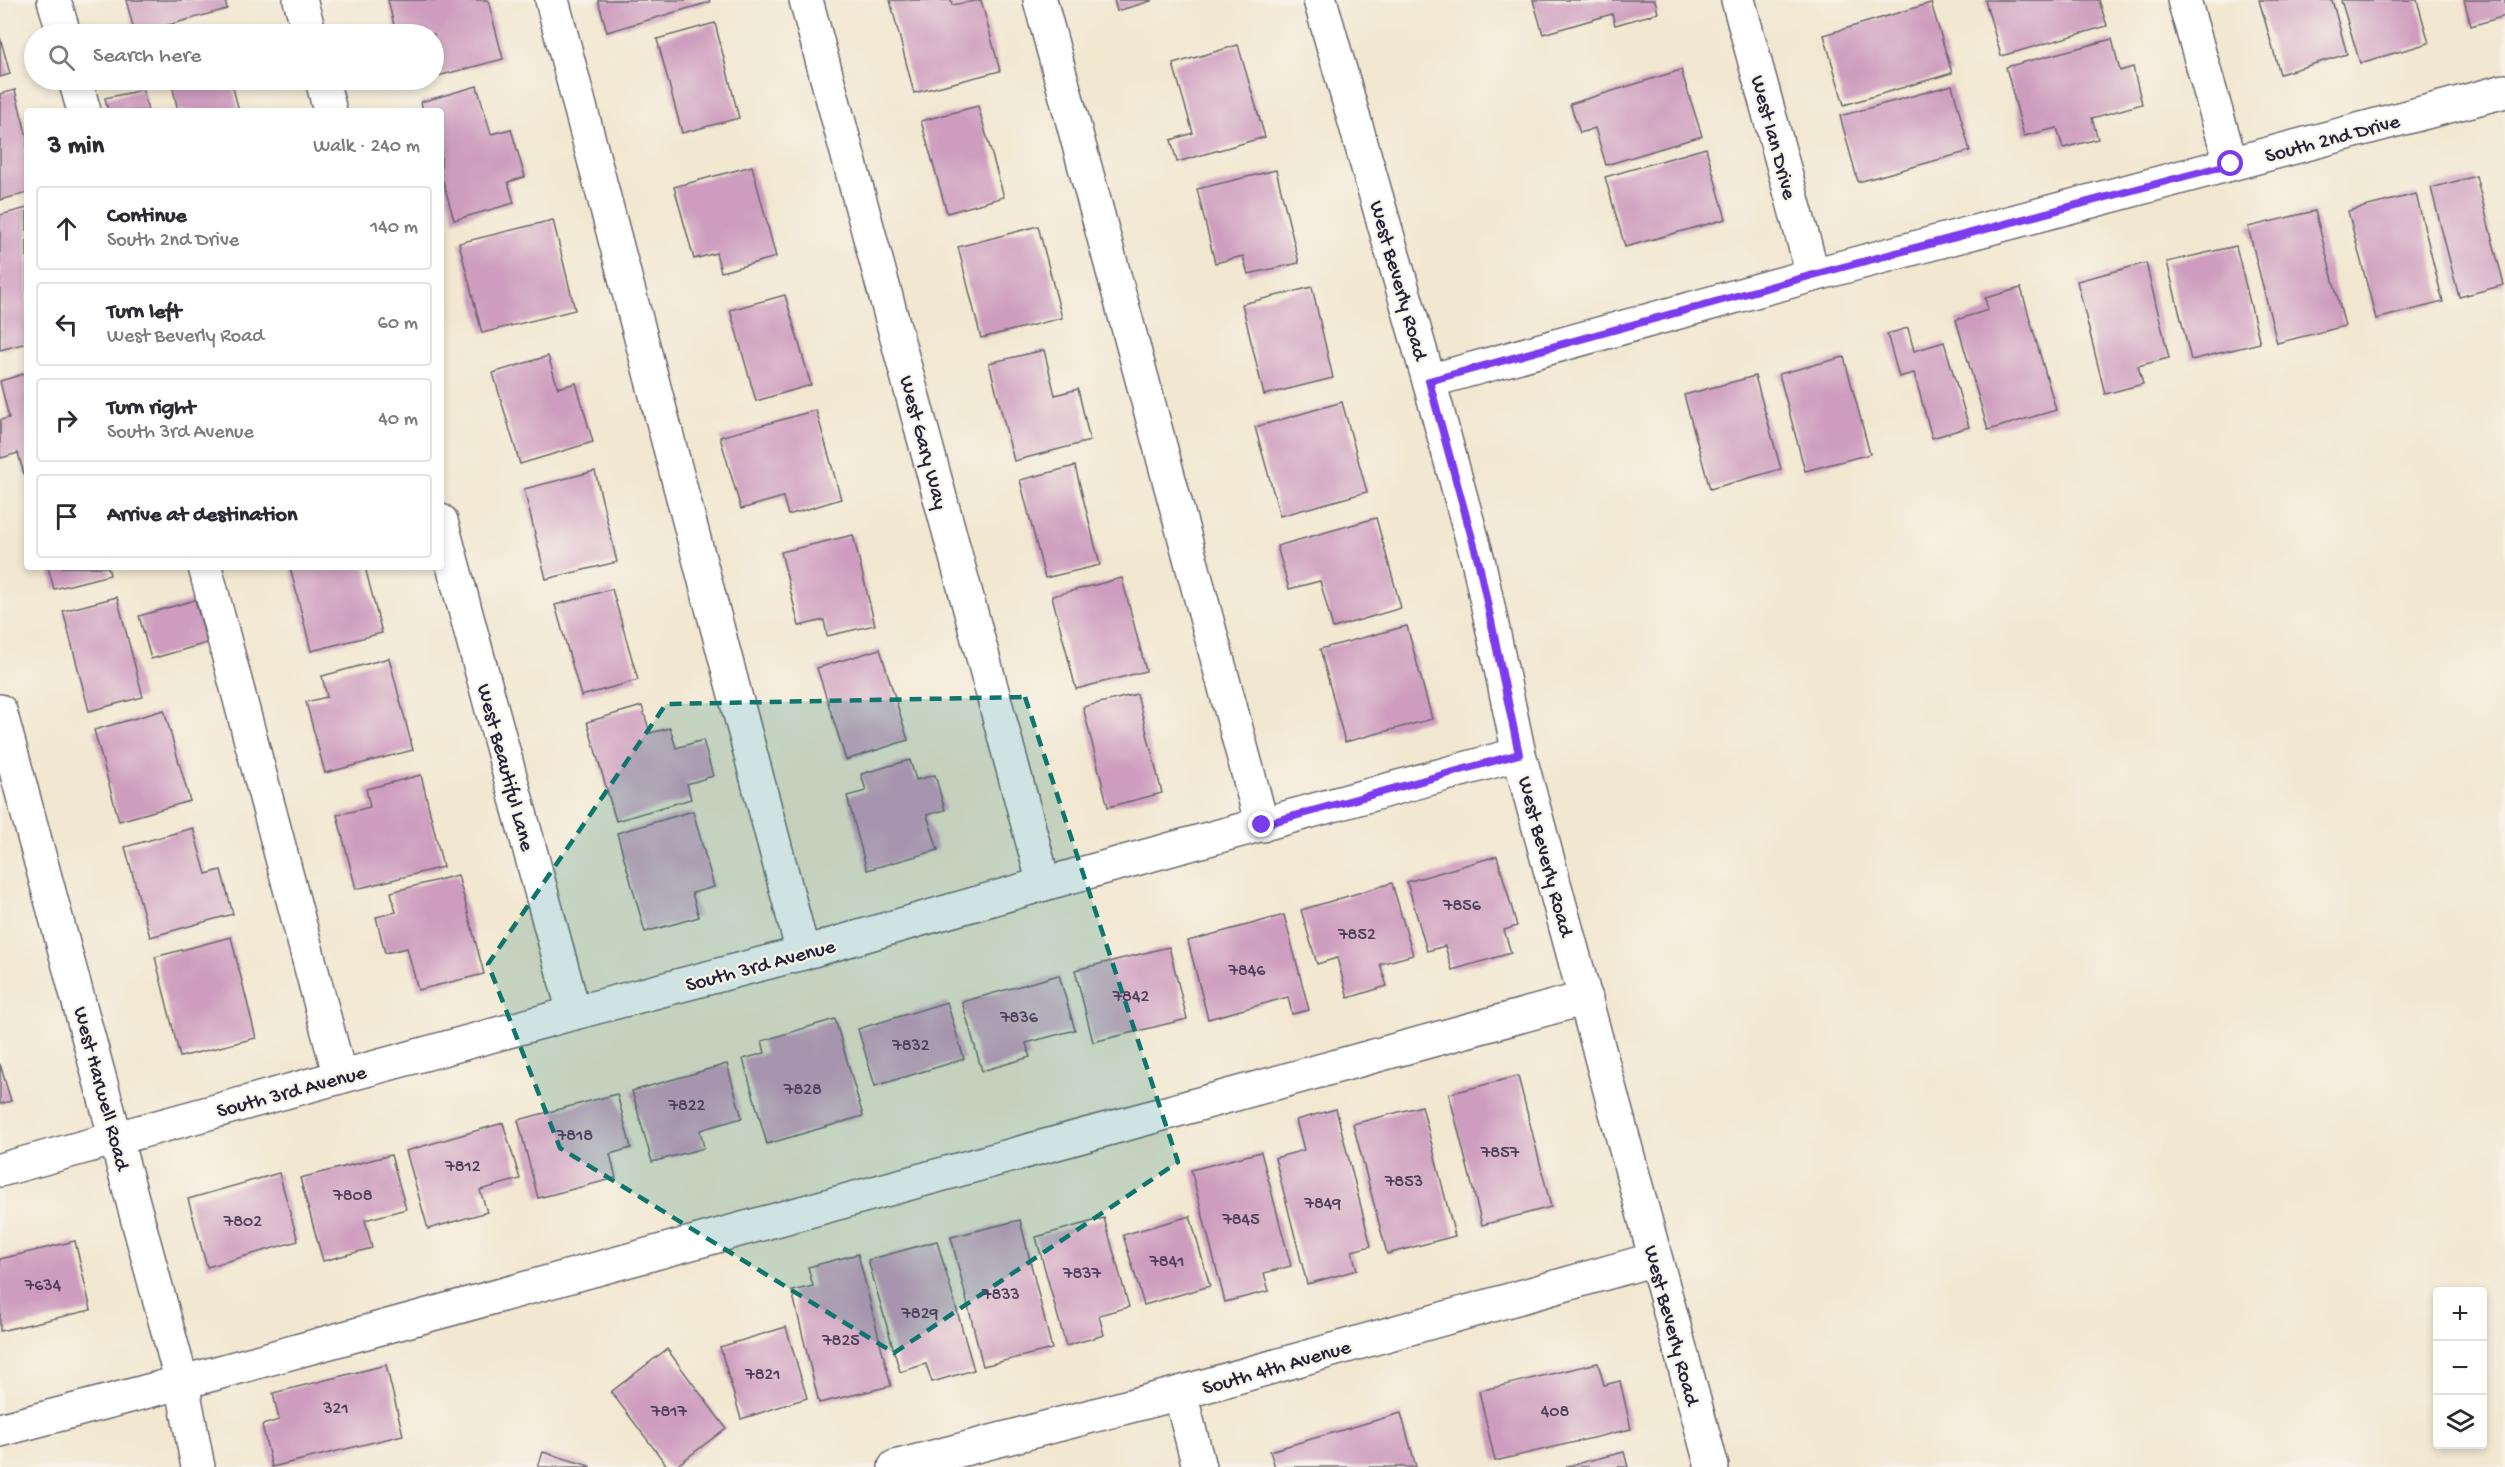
<!DOCTYPE html>
<meta charset="utf-8">
<style>
body{margin:0;font-family:"Gochi Hand",sans-serif;background:#f2f2f3;color:#2b2b33}
.controls{position:absolute;right:18px;bottom:18px;display:grid;overflow:hidden;border-radius:6px;box-shadow:0 3px 9px #0003}
.controls button{width:54px;height:54px;display:grid;place-items:center;padding:0;border:0;border-bottom:2px solid #e1e1e2;background:#fff;color:#2b2b33;font:30px sans-serif}
.stop{position:absolute;width:18px;height:18px;margin:-14px;border:4px solid #7c3aed;border-radius:50%;background:#fff}
.stop.end{background:#7c3aed;border-color:#fff;box-shadow:0 2px 6px #0008}
.list{margin:0;padding:0;list-style:none}
h2{display:flex;justify-content:space-between;align-items:center;height:78px;margin:0;padding:0 24px;font-size:26px}
h2 small{font-size:20px;font-weight:400;color:#7c7c81}
.list li{display:grid;grid-template-columns:39px 1fr auto;gap:18px;align-items:center;box-sizing:border-box;height:84px;margin:0 12px 12px;padding:0 12px;border:2px solid #e1e1e2;border-radius:6px}
.list b{display:block;font-size:22px;white-space:nowrap}
.list p{margin:0;font-size:20px;white-space:nowrap;color:#7c7c81}
.list em{font-size:20px;font-style:normal;color:#7c7c81}
.icon{flex:none;width:33px;height:33px;fill:none;stroke:currentColor;stroke-width:2;stroke-linecap:round;stroke-linejoin:round}
.map{position:relative;flex:none;width:2505px;height:1467px;overflow:hidden}
.search{position:absolute;background:#fff;box-shadow:0 3px 9px #0003;left:24px;top:24px;width:420px;height:66px;display:flex;align-items:center;gap:15px;box-sizing:border-box;padding:0 21px;border-radius:33px;color:#7c7c81;font-size:22px}
.panel{position:absolute;background:#fff;box-shadow:0 3px 9px #0003;left:24px;top:108px;width:420px;height:462px;border-radius:6px}
.map>svg:first-child{display:block}
.building{fill:#cd9cbe}
.lines{fill:none;stroke-linecap:round;stroke-linejoin:round}
.minor-casing{stroke:#6b676f;stroke-width:36}
.minor{stroke:#fff;stroke-width:33}
.route{stroke:#7c3aed;stroke-width:8}
.marked{fill:#0f766e;fill-opacity:0.2;stroke:#0f766e;stroke-width:4.5;stroke-dasharray:12 8;stroke-linejoin:round}
.labels{text-anchor:middle;stroke-width:4.5;stroke-linejoin:round;paint-order:stroke}
.number-label{font-size:18px;fill:#4d405c}
.street-label{font-size:21px;fill:#22223b;stroke:#f7f3e8}
</style>
<div class="map">
<svg width="2505" height="1467" viewBox="0 0 2505 1467">
<rect width="100%" height="100%" fill="#f7f3e8"/>
<filter id="ink" filterUnits="userSpaceOnUse"><feTurbulence type="fractalNoise" baseFrequency=".0167" numOctaves="2"/><feDisplacementMap in="SourceGraphic" scale="12" xChannelSelector="R" yChannelSelector="G"/><feConvolveMatrix kernelMatrix="1 2 1 2 8 2 1 2 1" color-interpolation-filters="sRGB"/></filter>
<filter id="wash" filterUnits="userSpaceOnUse"><feTurbulence type="fractalNoise" baseFrequency=".008" numOctaves="4" result="noise"/><feDisplacementMap in="SourceGraphic" scale="24" xChannelSelector="R" yChannelSelector="G"/><feGaussianBlur stdDeviation="1.35" result="paint"/><feColorMatrix in="noise" values="0 0 0 0 0 0 0 0 0 0 0 0 0 0 0 0 0 1.4 0 .05"/><feComposite in="paint" operator="in"/></filter>
<g filter="url(#wash)">
<rect width="100%" height="100%" fill="#f2e7d0"/>
<g id="blocks">
<g class="building">
<path d="M126 0H225L227 9 135 34Z"/>
<path d="M388 0H488L503 59 434 77V34H396Z"/>
<path d="M598 0H709L710 2 607 32Z"/>
<path d="M890 0H951L952 5 981 0 1000 71 914 93Z"/>
<path d="M1114 0H1151V1L1117 11Z"/>
<path d="M1533 0H1655L1658 13 1615 25 1612 14 1543 34Z"/>
<path d="M1985 0H2099L2107 26 2001 56Z"/>
<path d="M2259 0H2332L2347 54 2280 74Z"/>
<path d="M2341 0H2417L2429 43 2360 63Z"/>
<path d="M2464 0H2505V16L2471 26Z"/>
<path d="M1931 3 1952 73 1844 105 1824 35Z"/>
<path d="M715 23 739 118 682 133 657 39Z"/>
<path d="M0 37 10 74 0 77Z"/>
<path d="M2112 39 2120 71 2133 67 2142 104 2092 118 2098 139 2063 148 2057 128 2024 136 2006 67Z"/>
<path d="M1238 45 1265 137 1177 162 1171 140 1193 133 1173 64Z"/>
<path d="M1681 70 1702 136 1606 165 1595 128 1580 133 1570 104Z"/>
<path d="M171 80H231L239 111H178Z"/>
<path d="M1952 85 1970 151 1858 182 1840 116Z"/>
<path d="M477 86 491 134 511 129 525 177 508 182 514 203 454 220 441 174V111H423L421 102Z"/>
<path d="M15 90 27 137V193L0 200V94Z"/>
<path d="M143 90 148 111H108L105 98Z"/>
<path d="M978 106 1004 197 947 213 921 121Z"/>
<path d="M1706 148 1726 219 1625 247 1605 177Z"/>
<path d="M752 166 776 257 721 272 716 253 694 259 674 187Z"/>
<path d="M1276 170 1299 263 1248 274 1243 256 1215 263 1197 189Z"/>
<path d="M2476 176 2504 285 2459 297 2431 188Z"/>
<path d="M2416 194 2443 302 2376 319 2348 211Z"/>
<path d="M27 208V343L0 350V215Z"/>
<path d="M2315 211 2345 326 2277 343 2248 227Z"/>
<path d="M553 220 575 310 482 333 459 243Z"/>
<path d="M1038 226 1062 318 981 338 958 247Z"/>
<path d="M2236 246 2260 343 2191 360 2167 262Z"/>
<path d="M2146 263 2169 358 2138 366 2143 384 2105 394 2077 281Z"/>
<path d="M1312 287 1333 378 1264 395 1242 304Z"/>
<path d="M2021 288 2056 410 1988 430 1956 320 1988 310 1985 298Z"/>
<path d="M785 295 811 385 756 401 730 310Z"/>
<path d="M1908 328 1914 351 1944 342 1969 427 1932 438 1914 373 1899 377 1887 334Z"/>
<path d="M1044 350 1055 395 1078 389 1090 441 1014 461 989 363Z"/>
<path d="M548 356 558 388 576 383 593 442 520 464 493 373Z"/>
<path d="M1844 357 1870 454 1805 471 1779 374Z"/>
<path d="M27 373V473L24 474 18 453 1 458 0 454V420L9 418 0 381Z"/>
<path d="M1755 376 1781 469 1710 489 1684 395Z"/>
<path d="M1342 402 1367 492 1280 516 1255 427Z"/>
<path d="M816 410 841 499 788 515 783 497 741 509 720 437Z"/>
<path d="M1075 466 1100 565 1045 578 1020 480Z"/>
<path d="M595 471 617 562 546 579 524 489Z"/>
<path d="M1376 518 1401 608 1333 628 1320 581 1289 589 1277 546Z"/>
<path d="M853 535 875 625 827 636 824 620 799 626 781 552Z"/>
<path d="M48 567H108L110 575 54 589Z"/>
<path d="M290 567H365L382 633 311 651Z"/>
<path d="M1122 578 1146 671 1076 689 1052 596Z"/>
<path d="M612 589 638 680 581 696 555 605Z"/>
<path d="M117 597 143 697 89 711 63 611Z"/>
<path d="M195 600 207 643 151 659 139 616Z"/>
<path d="M1407 626 1432 719 1345 742 1320 649Z"/>
<path d="M880 649 908 740 846 760 817 668Z"/>
<path d="M389 658 413 750 325 773 306 702 327 697 322 676Z"/>
<path d="M1137 694 1162 793 1108 807 1083 707Z"/>
<path d="M642 706 650 733 670 728 676 748 703 740 713 776 687 784 691 799 616 821 587 722Z"/>
<path d="M164 710 190 801 119 821 94 730Z"/>
<path d="M910 760 916 780 935 775 945 810 927 815 938 850 867 870 847 796 866 791 861 774Z"/>
<path d="M421 775 443 867 356 889 337 815 370 807 366 789Z"/>
<path d="M693 811 714 887 692 893 699 917 645 932 617 833Z"/>
<path d="M193 828 206 874 221 870 233 914 150 937 125 847Z"/>
<path d="M1497 856 1517 926 1504 930 1511 953 1452 970 1445 946 1427 951 1407 882Z"/>
<path d="M458 875 484 974 418 990 407 948 385 953 376 917 396 912 391 892Z"/>
<path d="M1392 883 1413 955 1380 964 1387 986 1348 998 1337 958 1317 964 1301 910Z"/>
<path d="M1284 915 1309 1010 1292 1014 1288 997 1208 1019 1188 941Z"/>
<path d="M231 937 256 1038 180 1057 155 957Z"/>
<path d="M1169 947 1187 1019 1093 1042 1075 970Z"/>
<path d="M1059 975 1075 1030 1026 1043 1030 1057 982 1071 962 1002Z"/>
<path d="M947 1002 964 1059 875 1086 858 1029Z"/>
<path d="M835 1019 863 1116 767 1144 743 1059 765 1053 762 1041Z"/>
<path d="M0 1064 11 1101 0 1104Z"/>
<path d="M727 1064 742 1118 700 1130 704 1148 652 1162 632 1091Z"/>
<path d="M1518 1076 1551 1207 1482 1225 1449 1094Z"/>
<path d="M617 1094 631 1148 610 1154 616 1178 538 1198 518 1120Z"/>
<path d="M1422 1106 1455 1236 1387 1254 1353 1124Z"/>
<path d="M1336 1109 1371 1246 1352 1251 1357 1270 1307 1284 1275 1158 1304 1150 1296 1120Z"/>
<path d="M503 1123 520 1179 480 1190 487 1212 428 1229 406 1151Z"/>
<path d="M1261 1152 1291 1266 1264 1273 1269 1291 1225 1302 1191 1170Z"/>
<path d="M391 1155 406 1209 365 1220 372 1248 323 1261 300 1178Z"/>
<path d="M279 1173 298 1241 207 1267 188 1199Z"/>
<path d="M1190 1216 1210 1286 1144 1305 1123 1235Z"/>
<path d="M1104 1218 1129 1307 1099 1315 1104 1335 1066 1346 1036 1237Z"/>
<path d="M1020 1220 1052 1349 983 1366 951 1237Z"/>
<path d="M75 1241 91 1310 0 1331V1259Z"/>
<path d="M937 1241 974 1370 932 1382 926 1364 900 1372 868 1260Z"/>
<path d="M858 1254 891 1386 819 1403 792 1291 813 1286 808 1267Z"/>
<path d="M786 1327 807 1398 741 1419 720 1347Z"/>
<path d="M667 1349 726 1428 675 1467H668L611 1392Z"/>
<path d="M1598 1363 1604 1385 1620 1381 1631 1429 1495 1461 1479 1391Z"/>
<path d="M386 1365 403 1435 272 1467 262 1425 279 1420 273 1393Z"/>
<path d="M1401 1413 1416 1467H1275L1270 1451Z"/>
<path d="M543 1452 590 1466V1467H538Z"/>
<path d="M1624 1452 1628 1467H1567V1466Z"/>
</g>
</g>
</g>
<g filter="url(#ink)">
<use href="#blocks" fill-opacity="0" stroke="#6b676f" stroke-width="1.5"/>
<g class="lines">
<defs>
<g id="minor">
<path d="M54 0 64 34"/>
<path d="M300 0 310 34"/>
<path d="M552 0 803 953"/>
<path d="M806 0 1044 884"/>
<path d="M1040 0 1262 825"/>
<path d="M1320 0 1429 381 1479 564 1519 754 1712 1467"/>
<path d="M1738 0 1813 275"/>
<path d="M2184 0 2231 164"/>
<path d="M75 80 84 111"/>
<path d="M322 80 330 111"/>
<path d="M1429 381 1813 275 2505 91"/>
<path d="M441 521 574 1013"/>
<path d="M205 567 340 1077"/>
<path d="M0 711 182 1383 198 1467"/>
<path d="M0 1170 574 1013 803 953 1044 884 1519 754"/>
<path d="M1180 1393 1199 1467"/>
<path d="M0 1430 213 1374 1586 998"/>
<path d="M895 1467 1180 1393 1655 1259"/>
</g>
</defs>
<use href="#minor" class="minor-casing"/>
<use href="#minor" class="minor"/>
</g>
</g>
<g class="lines" filter="url(#ink)">
<path class="route" d="M1262 825 1519 754 1479 564 1429 381 1813 275 2231 164"/>
</g>
<path class="marked" d="M1025 697 1178 1162 894 1353 560 1148 488 964 666 704Z"/>
<g class="labels">
<g class="number-label">
<text x="1462" y="910">7856</text>
<text x="1357" y="939">7852</text>
<text x="1247" y="975">7846</text>
<text x="1131" y="1001">7842</text>
<text x="1019" y="1022">7836</text>
<text x="911" y="1050">7832</text>
<text x="803" y="1094">7828</text>
<text x="687" y="1110">7822</text>
<text x="575" y="1140">7818</text>
<text x="1500" y="1157">7857</text>
<text x="463" y="1171">7812</text>
<text x="1404" y="1186">7853</text>
<text x="353" y="1200">7808</text>
<text x="1323" y="1208">7849</text>
<text x="1241" y="1224">7845</text>
<text x="243" y="1226">7802</text>
<text x="1167" y="1266">7841</text>
<text x="1082" y="1278">7837</text>
<text x="43" y="1290">7634</text>
<text x="1001" y="1299">7833</text>
<text x="920" y="1318">7829</text>
<text x="841" y="1345">7825</text>
<text x="763" y="1379">7821</text>
<text x="336" y="1413">321</text>
<text x="669" y="1416">7817</text>
<text x="1555" y="1416">408</text>
</g>
<g class="street-label">
<text transform="translate(1775 137) rotate(75)" y="7">West Ian Drive</text>
<text transform="translate(2332 137) rotate(-15)" y="7">South 2nd Drive</text>
<text transform="translate(1400 280) rotate(74)" y="7">West Beverly Road</text>
<text transform="translate(925 442) rotate(75)" y="7">West Gary Way</text>
<text transform="translate(507 767) rotate(75)" y="7">West Beautiful Lane</text>
<text transform="translate(1547 856) rotate(75)" y="7">West Beverly Road</text>
<text transform="translate(760 964) rotate(-15)" y="7">South 3rd Avenue</text>
<text transform="translate(103 1088) rotate(75)" y="7">West Harwell Road</text>
<text transform="translate(291 1090) rotate(-15)" y="7">South 3rd Avenue</text>
<text transform="translate(1673 1325) rotate(75)" y="7">West Beverly Road</text>
<text transform="translate(1276 1366) rotate(-16)" y="7">South 4th Avenue</text>
</g>
</g>
</svg>
<div class="controls">
<button>+</button>
<button>−</button>
<button><svg class="icon" aria-label="layers" viewBox="0 0 24 24"><path d="M12 4l9 5-9 5-9-5zM3 14l9 5 9-5"/></svg></button>
</div>
<div class="stop" style="left:2231px;top:164px"></div>
<div class="stop end" style="left:1262px;top:825px"></div>
<div class="search"><svg class="icon" aria-label="search" viewBox="0 0 24 24"><circle cx="10" cy="10" r="6"/><path d="M15 15l6 6"/></svg>Search here</div>
<section class="panel">
<h2>3 min<small>Walk · 240 m</small></h2>
<ul class="list">
<li><svg class="icon" aria-label="ahead" viewBox="0 0 24 24"><path d="M12 20V5M6 11l6-6 6 6"/></svg><div><b>Continue</b><p>South 2nd Drive</p></div><em>140 m</em></li>
<li><svg class="icon" aria-label="left" viewBox="0 0 24 24"><path d="M17 20v-9H6M10 6l-5 5 5 5"/></svg><div><b>Turn left</b><p>West Beverly Road</p></div><em>60 m</em></li>
<li><svg class="icon" aria-label="right" viewBox="0 0 24 24"><path d="M7 20v-9h11M14 6l5 5-5 5"/></svg><div><b>Turn right</b><p>South 3rd Avenue</p></div><em>40 m</em></li>
<li><svg class="icon" aria-label="arrive" viewBox="0 0 24 24"><path d="M6 21V4h12l-3 4 3 4H6"/></svg><div><b>Arrive at destination</b></div></li>
</ul>
</section>
</div>
